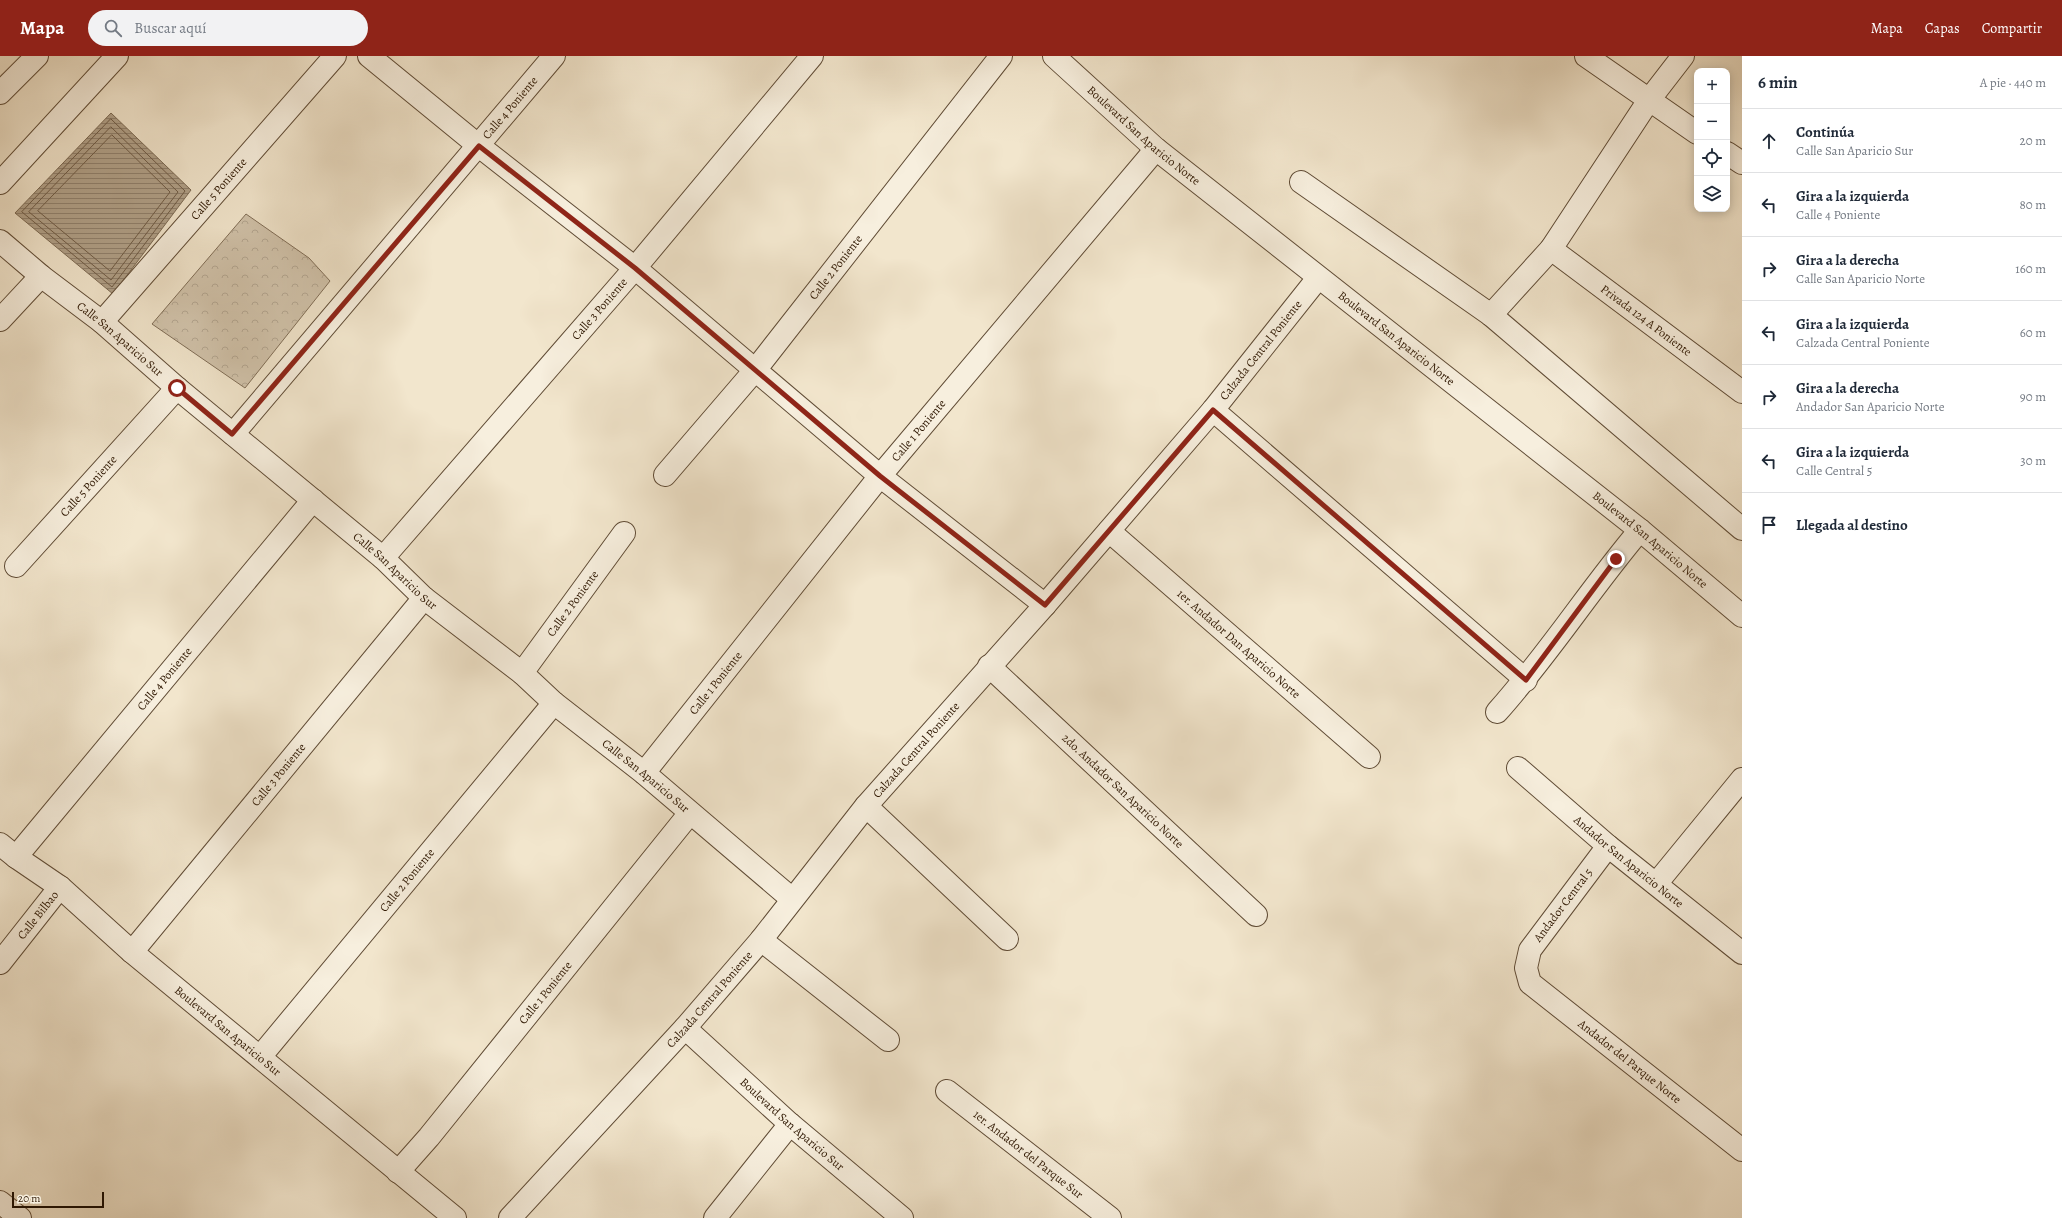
<!DOCTYPE html>
<html lang="es">
<meta charset="utf-8">
<style>
body{margin:0;font-family:Alegreya,serif;background:#f2f2f3;color:#1f2937}
.controls{position:absolute;right:12px;top:12px;display:grid;overflow:hidden;border-radius:8px;box-shadow:0 2px 10px #0003}
.controls button{width:36px;height:36px;display:grid;place-items:center;padding:0;border:0;border-bottom:1px solid #e0e1e3;background:#fff;color:#1f2937;font:20px sans-serif}
.scale{position:absolute;left:12px;bottom:10px;width:92px;box-sizing:border-box;padding-left:4px;border:2px solid #2f1803;border-top:0;font-size:11px;line-height:14px;white-space:nowrap;color:#2f1803;-webkit-text-stroke:3px #f7efde;paint-order:stroke}
.stop{position:absolute;width:12px;height:12px;margin:-9px;border:3px solid #8f2418;border-radius:50%;background:#fff}
.stop.end{background:#8f2418;border-color:#fff;box-shadow:0 1px 4px #0008}
.list{margin:0;padding:0;list-style:none}
h2{display:flex;justify-content:space-between;align-items:center;height:52px;margin:0;padding:0 16px;font-size:17px}
h2 small{font-size:13px;font-weight:400;color:#747a83}
.list li{display:grid;grid-template-columns:26px 1fr auto;gap:12px;align-items:center;box-sizing:border-box;height:64px;padding:0 16px;border-top:1px solid #e0e1e3}
.list b{display:block;font-size:15px;white-space:nowrap}
.list p{margin:0;font-size:13px;white-space:nowrap;color:#747a83}
.list em{font-size:13px;font-style:normal;color:#747a83}
.icon{flex:none;width:22px;height:22px;fill:none;stroke:currentColor;stroke-width:2;stroke-linecap:round;stroke-linejoin:round}
.map{position:relative;flex:none;width:1742px;height:1162px;overflow:hidden}
header{display:flex;align-items:center;gap:24px;box-sizing:border-box;height:56px;padding:0 20px;background:#8f2418;color:#fff}
header strong{font-size:19px}
nav{display:flex;gap:22px;margin-inline-start:auto;font-size:14px}
.search{width:280px;height:36px;background:#f2f2f3;display:flex;align-items:center;gap:10px;box-sizing:border-box;padding:0 14px;border-radius:22px;color:#747a83;font-size:15px}
main{display:flex}
aside{flex:1;background:#fff}
.map>svg:first-child{display:block}
.park{fill:url(#park-crowns);stroke:#806e57}
.water{fill:url(#water-rules);stroke:#7c6a53}
.lines{fill:none;stroke-linecap:round;stroke-linejoin:round}
.shore{stroke:#705c46;stroke-width:1}
.minor-casing{stroke:#604c36;stroke-width:24}
.minor{stroke:#f7efde;stroke-width:22}
.route{stroke:#8f2418;stroke-width:5}
.labels{text-anchor:middle;stroke-width:3;stroke-linejoin:round;paint-order:stroke}
.street-label{font-size:12px;fill:#2f1803;stroke:#f7efde}
</style>
<header>
<strong>Mapa</strong>
<div class="search"><svg class="icon" aria-label="search" viewBox="0 0 24 24"><circle cx="10" cy="10" r="6"/><path d="M15 15l6 6"/></svg>Buscar aquí</div>
<nav><a>Mapa</a><a>Capas</a><a>Compartir</a></nav>
</header>
<main>
<div class="map">
<svg width="1742" height="1162" viewBox="0 0 1742 1162">
<defs>
<pattern id="park-crowns" width="20" height="18" patternUnits="userSpaceOnUse"><rect width="20" height="18" fill="#d1c3ab"/><path d="M2 6a3 3 0 1 1 6 0M12 15a3 3 0 1 1 6 0" fill="none" stroke="#b4a792"/></pattern>
<pattern id="water-rules" width="6" height="5" patternUnits="userSpaceOnUse"><rect width="6" height="5" fill="#b0a088"/><path d="M0 2.5h6" fill="none" stroke="#90816d"/></pattern>
</defs>
<rect width="100%" height="100%" fill="#f2e6cd"/>
<filter id="stains"><feTurbulence type="fractalNoise" baseFrequency=".005" numOctaves="4"/><feColorMatrix values="0 0 0 0 .2 0 0 0 0 .09 0 0 0 0 .02 0 0 0 .5 -.17"/></filter>
<radialGradient id="worn" r=".72"><stop offset=".6" stop-color="#630" stop-opacity="0"/><stop offset="1" stop-color="#630" stop-opacity=".3"/></radialGradient>
<path class="park" d="M246 158 309 202 330 225 245 332 152 268Z"/>
<path class="water" d="M111 57 191 134 113 238 15 157Z"/>
<g class="lines">
<g class="shore">
<path d="M111 63 185 135 112 231 22 156Z"/>
<path d="M111 71 178 136 111 224 29 156Z"/>
<path d="M112 79 170 136 110 215 38 155Z"/>
</g>
<defs>
<g id="minor">
<path d="M369 0 479 90 635 212 880 420 1045 549"/>
<path id="s1" d="M1054 0 1156 93 1640 474 1742 560"/>
<path d="M1586 0 1697 77"/>
<path d="M0 37 37 0"/>
<path d="M1727 97 1742 107"/>
<path d="M1301 126 1491 259 1742 473"/>
<path d="M0 127 117 0"/>
<path id="s2" d="M0 185 41 220 102 266 177 332 383 502 424 542 522 617 554 647 644 717 792 843"/>
<path id="s3" d="M1551 193 1742 336"/>
<path d="M1491 259 1551 193 1649 44 1683 0"/>
<path d="M0 264 41 220"/>
<path id="s4" d="M102 266 335 0"/>
<path d="M1213 354 1526 624"/>
<path id="s5" d="M233 378 554 0"/>
<path id="s6" d="M665 419 756 313 1001 0"/>
<path id="s7" d="M1109 475 1369 701"/>
<path id="s8" d="M383 502 635 212 812 0"/>
<path id="s9" d="M16 510 177 332"/>
<path id="s10" d="M989 610 1256 859"/>
<path id="s11" d="M522 617 624 477"/>
<path d="M1497 656C1549 598 1590 533 1640 474"/>
<path id="s12" d="M1518 712 1608 790 1742 897"/>
<path id="s13" d="M644 717 880 420 1156 93"/>
<path d="M866 750 1007 883"/>
<path id="s14" d="M0 788 16 801 60 831 132 896 455 1162"/>
<path id="s15" d="M1608 790 1530 894 1526 912 1530 927 1742 1094"/>
<path id="s16" d="M16 801 313 444"/>
<path d="M1656 828 1742 723"/>
<path d="M761 884 888 984"/>
<path id="s17" d="M132 896 424 542"/>
<path id="s18" d="M0 907 60 831"/>
<path id="s19" d="M685 972 790 1068 902 1162"/>
<path id="s20" d="M260 1001 554 647"/>
<path id="s21" d="M947 1035 1110 1162"/>
<path id="s22" d="M398 1116 429 1081 690 757"/>
<path d="M0 1146 20 1162"/>
<path id="s23" d="M510 1162 685 972 761 884 866 750 1045 549 1213 354 1318 222"/>
<path d="M715 1162 790 1068"/>
</g>
</defs>
<use href="#minor" class="minor-casing"/>
<use href="#minor" class="minor"/>
</g>
<g class="lines">
<path class="route" d="M177 332 232 378 479 90 635 212 880 420 1045 549 1213 354 1526 624 1616 503"/>
</g>
<g class="labels">
<g class="street-label">
<text dy="4" stroke="none"><textPath href="#s5" startOffset="428">Calle 4 Poniente</textPath></text>
<text dy="4" stroke="none"><textPath href="#s1" startOffset="120">Boulevard San Aparicio Norte</textPath></text>
<text dy="4" stroke="none"><textPath href="#s4" startOffset="177">Calle 5 Poniente</textPath></text>
<text dy="4" stroke="none"><textPath href="#s6" startOffset="269">Calle 2 Poniente</textPath></text>
<text dy="4" stroke="none"><textPath href="#s8" startOffset="330">Calle 3 Poniente</textPath></text>
<text dy="4" stroke="none"><textPath href="#s3" startOffset="119">Privada 124 A Poniente</textPath></text>
<text dy="4" stroke="none"><textPath href="#s1" startOffset="444">Boulevard San Aparicio Norte</textPath></text>
<text dy="4" stroke="none"><textPath href="#s2" startOffset="155">Calle San Aparicio Sur</textPath></text>
<text dy="4" stroke="none"><textPath href="#s23" startOffset="1148">Calzada Central Poniente</textPath></text>
<text dy="4" stroke="none"><textPath href="#s13" startOffset="439">Calle 1 Poniente</textPath></text>
<text dy="4" stroke="none"><textPath href="#s9" startOffset="108">Calle 5 Poniente</textPath></text>
<text dy="4" stroke="none"><textPath href="#s1" startOffset="768">Boulevard San Aparicio Norte</textPath></text>
<text dy="4" stroke="none"><textPath href="#s2" startOffset="515">Calle San Aparicio Sur</textPath></text>
<text dy="4" stroke="none"><textPath href="#s11" startOffset="86">Calle 2 Poniente</textPath></text>
<text dy="4" stroke="none"><textPath href="#s7" startOffset="172">1er. Andador Dan Aparicio Norte</textPath></text>
<text dy="4" stroke="none"><textPath href="#s16" startOffset="232">Calle 4 Poniente</textPath></text>
<text dy="4" stroke="none"><textPath href="#s13" startOffset="115">Calle 1 Poniente</textPath></text>
<text dy="4" stroke="none"><textPath href="#s23" startOffset="620">Calzada Central Poniente</textPath></text>
<text dy="4" stroke="none"><textPath href="#s17" startOffset="230">Calle 3 Poniente</textPath></text>
<text dy="4" stroke="none"><textPath href="#s2" startOffset="839">Calle San Aparicio Sur</textPath></text>
<text dy="4" stroke="none"><textPath href="#s10" startOffset="183">2do. Andador San Aparicio Norte</textPath></text>
<text dy="4" stroke="none"><textPath href="#s12" startOffset="145">Andador San Aparicio Norte</textPath></text>
<text dy="4" stroke="none"><textPath href="#s20" startOffset="230">Calle 2 Poniente</textPath></text>
<text transform="translate(1563 849) rotate(-53)" y="4">Andador Central 5</text>
<text dy="4" stroke="none"><textPath href="#s18" startOffset="61">Calle Bilbao</textPath></text>
<text dy="4" stroke="none"><textPath href="#s22" startOffset="232">Calle 1 Poniente</textPath></text>
<text dy="4" stroke="none"><textPath href="#s23" startOffset="296">Calzada Central Poniente</textPath></text>
<text dy="4" stroke="none"><textPath href="#s14" startOffset="295">Boulevard San Aparicio Sur</textPath></text>
<text dy="4" stroke="none"><textPath href="#s15" startOffset="291">Andador del Parque Norte</textPath></text>
<text dy="4" stroke="none"><textPath href="#s19" startOffset="144">Boulevard San Aparicio Sur</textPath></text>
<text dy="4" stroke="none"><textPath href="#s21" startOffset="103">1er. Andador del Parque Sur</textPath></text>
</g>
</g>
<rect width="100%" height="100%" filter="url(#stains)"/>
<rect width="100%" height="100%" fill="url(#worn)"/>
</svg>
<div class="controls">
<button>+</button>
<button>−</button>
<button><svg class="icon" aria-label="locate" viewBox="0 0 24 24"><circle cx="12" cy="12" r="6"/><path d="M12 2v4M12 18v4M2 12h4M18 12h4"/></svg></button>
<button><svg class="icon" aria-label="layers" viewBox="0 0 24 24"><path d="M12 4l9 5-9 5-9-5zM3 14l9 5 9-5"/></svg></button>
</div>
<div class="scale">20 m</div>
<div class="stop" style="left:177px;top:332px"></div>
<div class="stop end" style="left:1616px;top:503px"></div>
</div>
<aside>
<h2>6 min<small>A pie · 440 m</small></h2>
<ul class="list">
<li><svg class="icon" aria-label="ahead" viewBox="0 0 24 24"><path d="M12 20V5M6 11l6-6 6 6"/></svg><div><b>Continúa</b><p>Calle San Aparicio Sur</p></div><em>20 m</em></li>
<li><svg class="icon" aria-label="left" viewBox="0 0 24 24"><path d="M17 20v-9H6M10 6l-5 5 5 5"/></svg><div><b>Gira a la izquierda</b><p>Calle 4 Poniente</p></div><em>80 m</em></li>
<li><svg class="icon" aria-label="right" viewBox="0 0 24 24"><path d="M7 20v-9h11M14 6l5 5-5 5"/></svg><div><b>Gira a la derecha</b><p>Calle San Aparicio Norte</p></div><em>160 m</em></li>
<li><svg class="icon" aria-label="left" viewBox="0 0 24 24"><path d="M17 20v-9H6M10 6l-5 5 5 5"/></svg><div><b>Gira a la izquierda</b><p>Calzada Central Poniente</p></div><em>60 m</em></li>
<li><svg class="icon" aria-label="right" viewBox="0 0 24 24"><path d="M7 20v-9h11M14 6l5 5-5 5"/></svg><div><b>Gira a la derecha</b><p>Andador San Aparicio Norte</p></div><em>90 m</em></li>
<li><svg class="icon" aria-label="left" viewBox="0 0 24 24"><path d="M17 20v-9H6M10 6l-5 5 5 5"/></svg><div><b>Gira a la izquierda</b><p>Calle Central 5</p></div><em>30 m</em></li>
<li><svg class="icon" aria-label="arrive" viewBox="0 0 24 24"><path d="M6 21V4h12l-3 4 3 4H6"/></svg><div><b>Llegada al destino</b></div></li>
</ul>
</aside>
</main>
